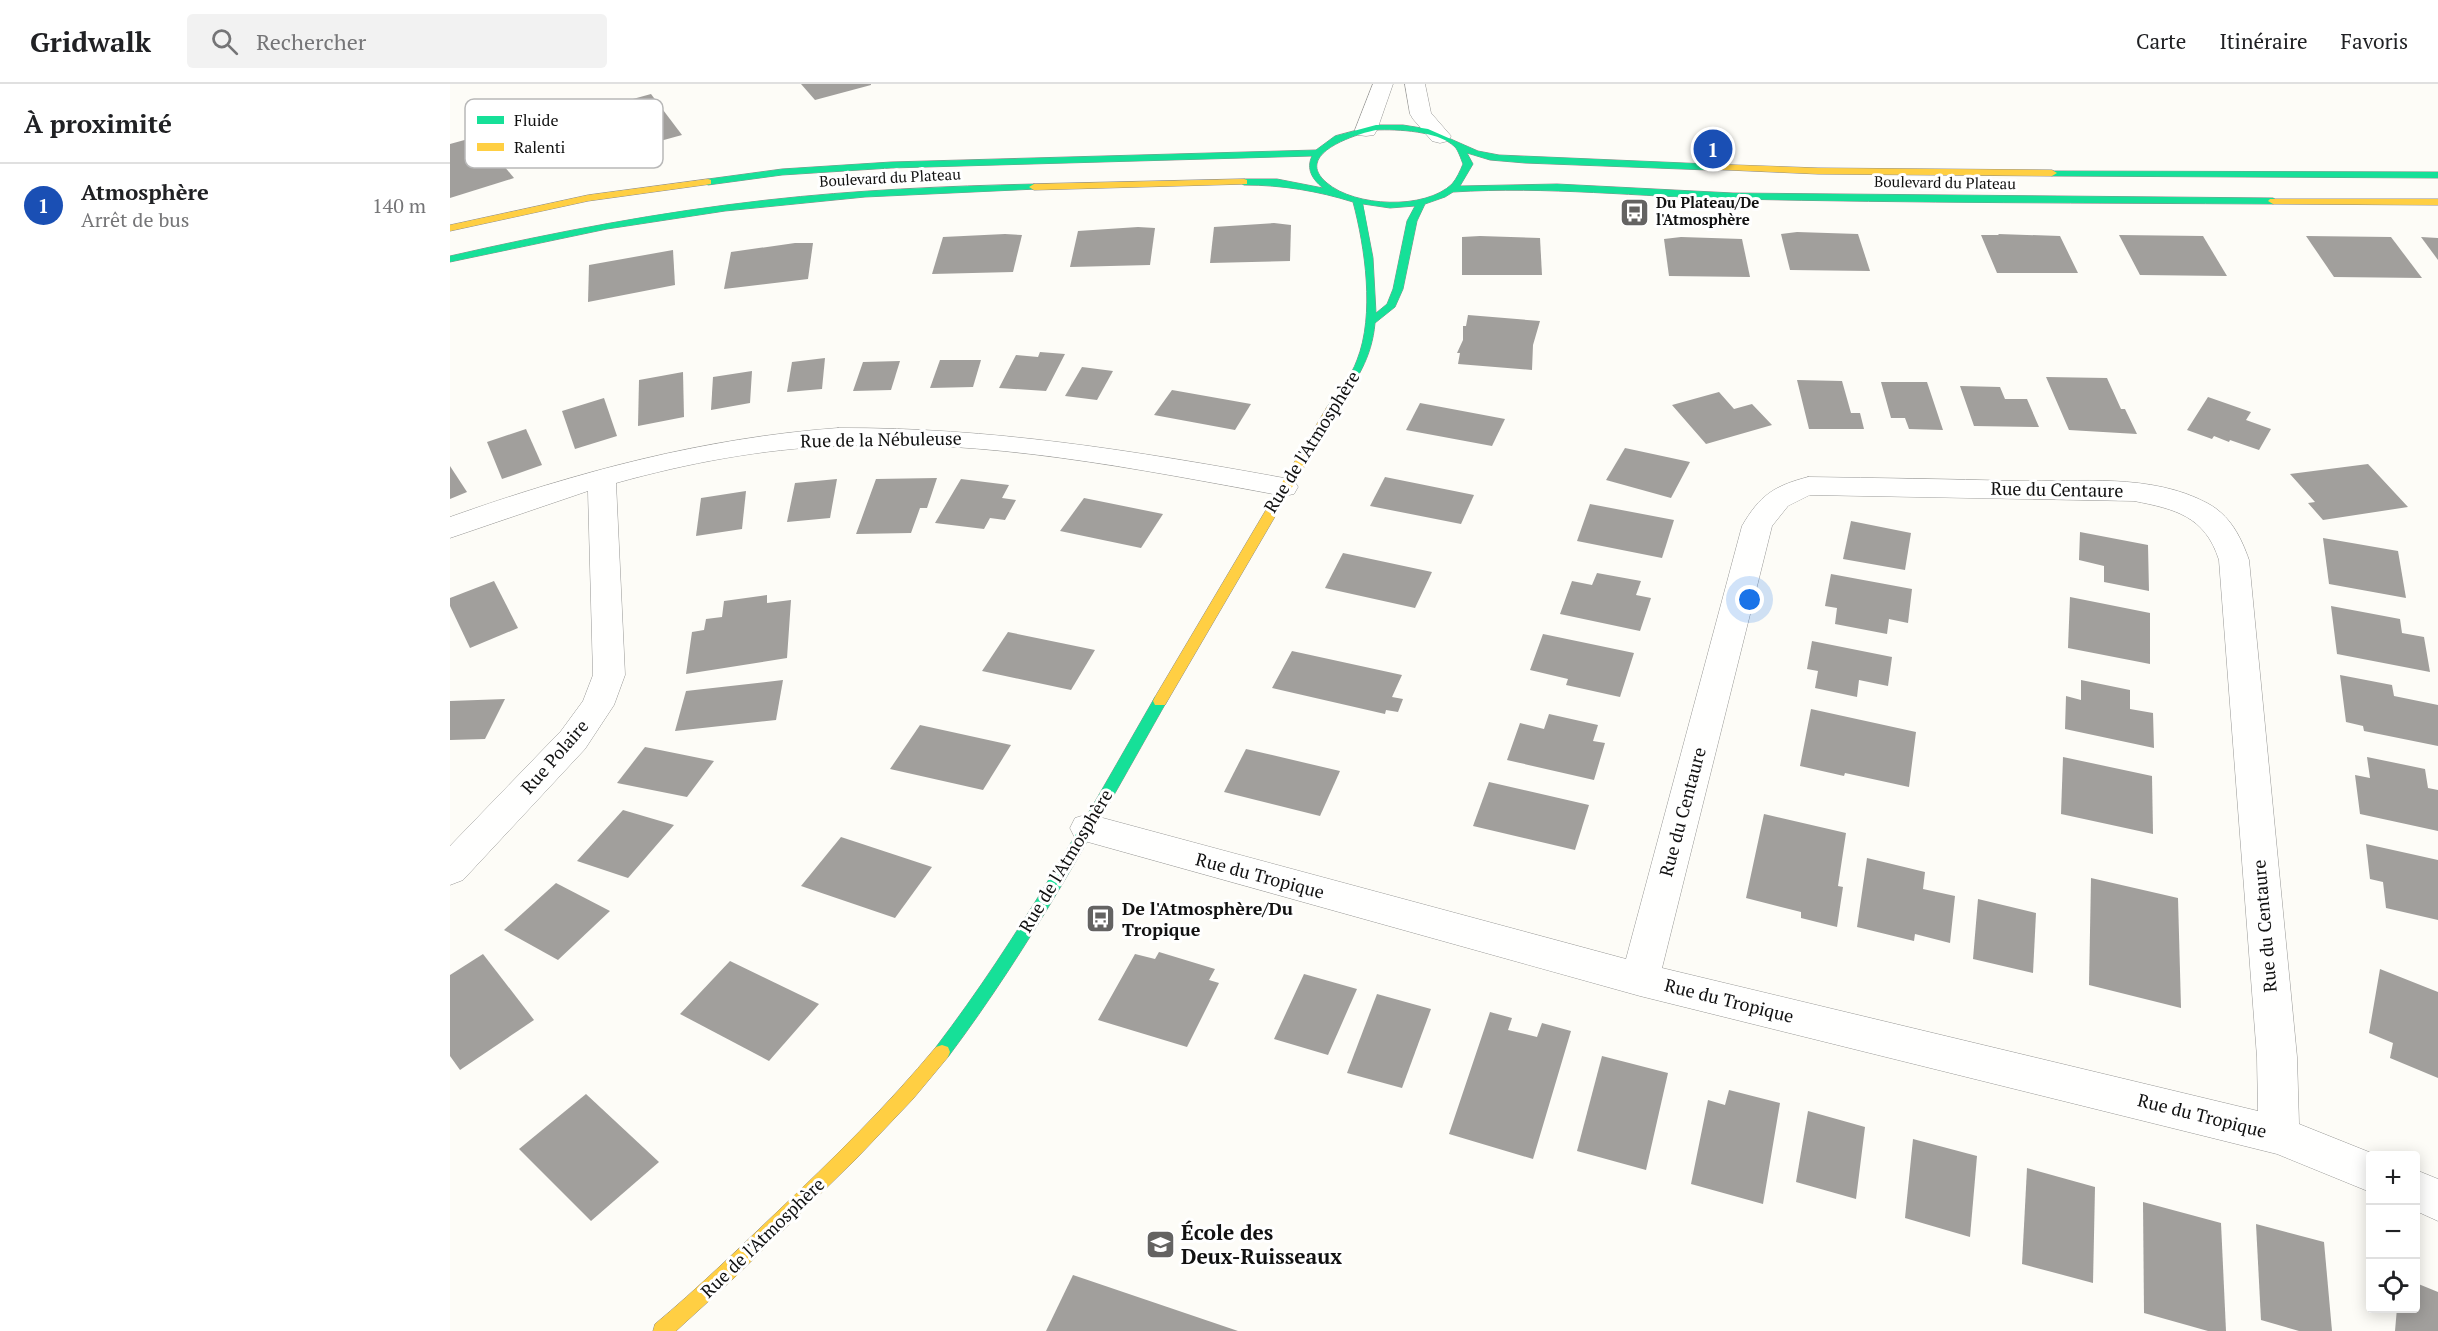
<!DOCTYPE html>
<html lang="fr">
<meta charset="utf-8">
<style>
body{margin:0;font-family:"PT Serif",serif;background:#f2f2f2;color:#202124}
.controls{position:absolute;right:18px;bottom:18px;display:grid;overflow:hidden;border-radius:6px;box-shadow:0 3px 15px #0003}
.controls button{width:54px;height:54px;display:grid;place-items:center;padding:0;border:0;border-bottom:2px solid #e0e0e0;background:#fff;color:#202124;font:30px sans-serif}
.you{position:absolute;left:1300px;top:516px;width:21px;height:21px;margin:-15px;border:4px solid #fff;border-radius:50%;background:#1a73e8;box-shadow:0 0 0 9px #1a73e833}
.badge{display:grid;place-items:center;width:39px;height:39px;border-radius:50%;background:#646362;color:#fff;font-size:20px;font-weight:700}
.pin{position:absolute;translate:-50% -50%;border:3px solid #fff;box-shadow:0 2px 6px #0006}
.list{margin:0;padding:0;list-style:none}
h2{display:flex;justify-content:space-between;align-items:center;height:78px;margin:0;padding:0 24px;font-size:26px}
h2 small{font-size:20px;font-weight:400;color:#757577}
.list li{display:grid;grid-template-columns:39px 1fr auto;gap:18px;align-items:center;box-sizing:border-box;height:84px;padding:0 24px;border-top:2px solid #e0e0e0}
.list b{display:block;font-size:22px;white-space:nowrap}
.list p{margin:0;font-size:20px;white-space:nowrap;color:#757577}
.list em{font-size:20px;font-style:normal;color:#757577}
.icon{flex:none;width:33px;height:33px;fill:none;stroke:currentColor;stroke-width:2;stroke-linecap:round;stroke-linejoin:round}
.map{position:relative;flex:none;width:1988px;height:1247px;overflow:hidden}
header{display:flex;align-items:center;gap:36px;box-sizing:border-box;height:84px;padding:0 30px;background:#fff;border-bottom:2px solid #e0e0e0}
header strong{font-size:28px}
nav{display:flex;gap:33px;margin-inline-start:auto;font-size:21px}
.search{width:420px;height:54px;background:#f2f2f2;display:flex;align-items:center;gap:15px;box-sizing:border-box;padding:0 21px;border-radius:6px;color:#757577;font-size:22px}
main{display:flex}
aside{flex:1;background:#fff}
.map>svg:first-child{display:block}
.building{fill:#a19f9c}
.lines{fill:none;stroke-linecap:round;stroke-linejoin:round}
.street-casing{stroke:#979795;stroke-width:1}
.fast-casing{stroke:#8e8d8b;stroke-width:1}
.slow-casing{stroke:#8e8d8b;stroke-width:1}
.street{fill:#fffffe;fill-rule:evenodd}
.fast{fill:#16e098;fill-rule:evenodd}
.slow{fill:#ffcf43;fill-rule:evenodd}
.labels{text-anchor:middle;stroke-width:6;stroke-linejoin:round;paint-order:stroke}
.far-street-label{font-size:15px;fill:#111;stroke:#fff}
.far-poi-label{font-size:15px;font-weight:bold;fill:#111;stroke:#fff;text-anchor:start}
.street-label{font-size:18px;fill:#111;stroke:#fff}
.poi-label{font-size:18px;font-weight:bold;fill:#111;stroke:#fff;text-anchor:start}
.near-poi-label{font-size:21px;font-weight:bold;fill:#111;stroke:#fff;text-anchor:start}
.key{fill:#fff;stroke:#b8b8b8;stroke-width:1.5}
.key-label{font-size:16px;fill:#111}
</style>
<header>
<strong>Gridwalk</strong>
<div class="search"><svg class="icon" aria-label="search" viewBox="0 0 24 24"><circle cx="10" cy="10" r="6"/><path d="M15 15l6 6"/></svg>Rechercher</div>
<nav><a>Carte</a><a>Itinéraire</a><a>Favoris</a></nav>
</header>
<main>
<aside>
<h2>À proximité<small></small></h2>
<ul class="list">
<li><span class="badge" style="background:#1a4fb4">1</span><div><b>Atmosphère</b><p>Arrêt de bus</p></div><em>140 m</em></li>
</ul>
</aside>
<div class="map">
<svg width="1988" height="1247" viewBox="0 0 1988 1247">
<rect width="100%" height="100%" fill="#fdfcf7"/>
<g class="building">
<path d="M351 0H421V1L365 16Z"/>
<path d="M201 10 232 51 130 79 103 37Z"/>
<path d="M29 52 64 94 0 114V60Z"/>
<path d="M824 139 841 141 840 177 760 179 764 143Z"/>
<path d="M688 143 705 144 700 181 620 183 628 147Z"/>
<path d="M1347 148 1408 150 1420 187 1340 186 1331 150Z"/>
<path d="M555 150 572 151 563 188 482 190 493 153Z"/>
<path d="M1548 150 1610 152 1628 189H1547L1531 151H1549Z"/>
<path d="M1669 151 1753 152 1777 192 1690 191Z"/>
<path d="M1030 152 1090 154 1092 191H1012V153Z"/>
<path d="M1856 152 1941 153 1972 194 1884 193Z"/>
<path d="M1231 153 1292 155 1300 193 1219 192 1214 155Z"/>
<path d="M1971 153 1988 154V176Z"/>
<path d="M345 159H363L358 195 274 205 281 168Z"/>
<path d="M223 166 225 201 138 218 139 181Z"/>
<path d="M1018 231 1090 237 1083 261 1082 286 1008 280 1010 269H1007L1013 256V242H1016Z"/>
<path d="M590 268 615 270 596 307 549 304 566 271 588 273Z"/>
<path d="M375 274 372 305 337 308 342 278Z"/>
<path d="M490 276H531L523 303 480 304Z"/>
<path d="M450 277 441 306 403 307 413 278Z"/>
<path d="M632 283 663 287 647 316 615 312Z"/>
<path d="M302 287 300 319 261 326 263 293Z"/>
<path d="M233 288 234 333 188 342 189 296Z"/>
<path d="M1596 293 1657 294 1671 325H1675L1687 350 1619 346Z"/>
<path d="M1347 296 1392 297 1401 329H1410L1414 345H1359Z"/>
<path d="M1431 298H1477L1493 346 1459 345 1455 334H1441Z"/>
<path d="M1510 302 1550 303 1555 315H1577L1589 343 1524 342Z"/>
<path d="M722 306 801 320 785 346 704 331Z"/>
<path d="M1269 308 1284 325 1302 320 1322 341 1256 360 1222 321Z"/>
<path d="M1758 313 1801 328 1796 336 1821 345 1809 366 1780 356 1779 358 1764 352 1762 355 1737 346Z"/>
<path d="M154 314 167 352 125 365 112 327Z"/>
<path d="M970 319 1055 335 1042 362 956 346Z"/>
<path d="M76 345 92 381 52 395 37 358Z"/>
<path d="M1175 364 1240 378 1221 414 1156 396Z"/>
<path d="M1918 380 1958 423 1873 436 1858 419 1865 418 1840 390Z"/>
<path d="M0 382 17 408 0 415Z"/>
<path d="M935 393 1024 411 1011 440 920 422Z"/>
<path d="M487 394 477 424H470L461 449 406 450 426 395Z"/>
<path d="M387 395 380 434 337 438 345 399Z"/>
<path d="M511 395 559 401 552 414 566 416 555 436 540 434 534 445 485 439Z"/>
<path d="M296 407 292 445 246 452 251 414Z"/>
<path d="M634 414 713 430 691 464 610 447Z"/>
<path d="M1140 420 1224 436 1212 474 1127 457Z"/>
<path d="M1401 437 1461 449 1455 486 1393 475Z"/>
<path d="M1630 448 1698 461 1699 507 1654 498V482L1629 476Z"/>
<path d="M1873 454 1948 467 1956 514 1879 500Z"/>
<path d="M893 469 982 488 965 524 875 504Z"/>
<path d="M1147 489 1191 497 1186 511 1201 514 1190 547 1110 530 1122 497 1142 501Z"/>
<path d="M1381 490 1462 505 1458 539 1439 535 1437 550 1385 540 1387 524 1375 522Z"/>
<path d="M44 497 68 544 20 564 0 522V514Z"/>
<path d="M317 511V519L341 516 337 574 236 590 242 548 254 546 256 535 272 533 274 517Z"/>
<path d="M1620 513 1700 529V580L1618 564Z"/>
<path d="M1881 522 1950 535 1952 549 1974 553 1980 588 1887 570Z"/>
<path d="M558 548 645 566 621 606 532 587Z"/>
<path d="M1093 550 1184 569 1170 613 1116 601 1118 595 1080 586Z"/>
<path d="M1362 557 1442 573 1438 602 1409 596 1407 613 1365 604 1368 587 1357 585Z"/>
<path d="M842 567 952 591 942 613 953 615 948 628 936 626 935 630 822 604Z"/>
<path d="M1890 591 1942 601 1944 612 1988 621V662L1914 647 1913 642 1896 638Z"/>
<path d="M333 596 326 636 225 647 236 607Z"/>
<path d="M1631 596 1680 606V625L1703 629 1704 664 1615 645 1616 612 1631 616Z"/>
<path d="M55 615 35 655 0 656V617Z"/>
<path d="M1361 625 1466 648 1459 703 1395 689 1394 692 1350 682Z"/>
<path d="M1099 630 1148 641 1143 657 1155 659 1144 696 1057 676 1070 639 1094 645Z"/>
<path d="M470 641 561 661 533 706 440 685Z"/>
<path d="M195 663 264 677 237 713 167 699Z"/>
<path d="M796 665 890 687 870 732 774 708Z"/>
<path d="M1613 673 1702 692 1703 750 1611 730Z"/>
<path d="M1917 673 1975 685 1978 704 1988 706V747L1910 730 1905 691 1920 694Z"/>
<path d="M1039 698 1139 721 1125 766 1023 742Z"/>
<path d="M173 726 224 741 178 794 127 777Z"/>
<path d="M1314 730 1396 749 1388 802 1393 803 1387 843 1351 834V828L1296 814Z"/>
<path d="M391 753 482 783 445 834 351 802Z"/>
<path d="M1916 760 1988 776V836L1936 824 1933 798 1920 795Z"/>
<path d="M1417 774 1475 788 1473 805 1505 812 1500 859 1465 850 1464 857 1407 843Z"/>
<path d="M1641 794 1728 814 1731 924 1639 901Z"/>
<path d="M106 799 160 827 108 876 54 846Z"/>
<path d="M1528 815 1586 829 1583 889 1523 875Z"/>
<path d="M709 868 765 885 759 896 769 899 737 963 648 936 685 870 705 875Z"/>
<path d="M33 870 84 936 10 986 0 972V891Z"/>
<path d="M280 877 369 920 319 977 230 930Z"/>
<path d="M1930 885 1988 908V994L1940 974 1943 959 1919 949Z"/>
<path d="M854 890 907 905 878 971 824 955Z"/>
<path d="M927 910 981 925 952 1004 897 989Z"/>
<path d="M1040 928 1062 934 1058 946 1087 953 1092 939 1121 947 1083 1075 999 1050Z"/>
<path d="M1152 972 1218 989 1196 1086 1127 1067Z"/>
<path d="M1279 1006 1330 1019 1313 1120 1241 1100 1258 1016 1275 1021Z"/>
<path d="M136 1010 209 1078 141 1137 69 1065Z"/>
<path d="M1358 1027 1415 1043 1406 1115 1346 1098Z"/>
<path d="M1463 1055 1527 1072 1520 1153 1455 1134Z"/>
<path d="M1577 1084 1645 1103 1643 1199 1572 1180Z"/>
<path d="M1693 1118 1771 1139 1776 1247H1758L1694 1229Z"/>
<path d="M1806 1140 1874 1158 1882 1247H1849L1811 1236Z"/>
<path d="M623 1191 788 1247H596Z"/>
<path d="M1966 1199 1988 1208V1247H1945L1947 1224H1966Z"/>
</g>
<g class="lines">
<defs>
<g id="street">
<path d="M923 0H943L927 46 924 51 916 52 908 51 905 46Z"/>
<path d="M955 0H975L981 29 1001 52 998 57 990 59 982 57 963 35 960 30Z"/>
<path d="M388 344C539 343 686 367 834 394L844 396 848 403 844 410 834 412C687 385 536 354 386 362 312 365 238 379 166 399L175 591 164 621 135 665 13 796 0 801V762L111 647 133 617 143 591 138 407 0 454V433C127 388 253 354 388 344Z"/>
<path d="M1358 393C1428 394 1498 395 1568 397 1629 398 1701 389 1757 419 1780 431 1791 453 1799 476L1847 973 1849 1040 1929 1072H1920V1108L1827 1070 1190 912 638 758 625 754 620 744 625 734 638 730 1176 875 1292 442C1310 411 1324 402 1358 393ZM1360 411 1684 417C1725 425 1755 432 1769 476L1807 973 1808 1027 1212 884 1322 442 1338 422Z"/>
<path d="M1966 1086 1988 1095V1137L1966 1127Z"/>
</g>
<g id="fast">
<path d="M926 41H953L978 45 1028 67 1049 71 1258 80 1263 83 1258 86 1075 79 1040 76 1017 69 1023 80 1010 102 1107 100 1283 109 1823 114 1828 117 1823 120C1643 119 1463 119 1284 115 1190 113 1097 102 1003 108L995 113 975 120 967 137 953 205 945 223 925 239C922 274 906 297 887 325L883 326 877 323C888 308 901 293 907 276 925 231 915 163 903 118 868 107 832 101 794 101L789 98 794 95H827L873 104C862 95 856 85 862 72L441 84 332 91 258 101 253 98 258 95 332 85 441 78 866 66 885 52ZM926 46C947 45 989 47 1005 63 1008 66 1011 75 1013 80 1010 87 1007 94 1002 100 975 126 905 123 877 99 842 70 906 50 926 46ZM913 120 940 124 965 122 957 137 943 205 937 220 926 229 923 174Z"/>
<path d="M1599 87 1988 88V94L1602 92 1597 89Z"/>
<path d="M584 100 589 103 587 105 415 113 275 127 157 145 0 178V172C105 148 210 128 317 116 406 106 495 102 584 100Z"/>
<path d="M710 612 717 617C648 739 582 861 498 973L492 975 486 973 484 968 486 963C570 853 636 733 705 613Z"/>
</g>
<g id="slow">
<path d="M1258 80 1368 84 1602 86 1607 89 1602 92 1368 90 1255 85 1253 83Z"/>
<path d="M258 95 261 96V100L138 117 0 147V141L138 111Z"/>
<path d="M794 95 797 96V100L584 106 579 103 584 100Z"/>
<path d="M1820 115H1988V121L1823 120 1818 117Z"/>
<path d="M883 320 889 323 715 621H705L703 617 705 613 877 323Z"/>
<path d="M492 961 498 963 500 968 498 973 463 1015 406 1075 284 1194 226 1247H203L205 1240C247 1205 287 1166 327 1128 383 1075 437 1022 486 963Z"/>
</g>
</defs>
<use href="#street" class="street-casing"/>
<use href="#fast" class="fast-casing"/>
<use href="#slow" class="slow-casing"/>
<use href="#street" class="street"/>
<use href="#fast" class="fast"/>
<use href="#slow" class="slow"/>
</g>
<defs>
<symbol id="bus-square" viewBox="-11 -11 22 22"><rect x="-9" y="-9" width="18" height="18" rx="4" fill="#646362" stroke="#fff"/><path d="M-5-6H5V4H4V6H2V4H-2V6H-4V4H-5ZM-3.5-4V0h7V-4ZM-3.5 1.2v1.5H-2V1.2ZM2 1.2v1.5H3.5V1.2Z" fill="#fff"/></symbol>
<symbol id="school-square" viewBox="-11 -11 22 22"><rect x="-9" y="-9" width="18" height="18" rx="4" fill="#646362" stroke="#fff"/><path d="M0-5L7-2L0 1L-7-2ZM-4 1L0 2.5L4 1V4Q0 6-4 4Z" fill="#fff"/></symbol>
</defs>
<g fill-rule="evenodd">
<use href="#bus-square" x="1168" y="112" width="33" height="33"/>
<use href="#bus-square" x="634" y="818" width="33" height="33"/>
<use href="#school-square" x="694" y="1144" width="33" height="33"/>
</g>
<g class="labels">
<g class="far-street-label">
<text transform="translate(440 94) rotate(-3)" y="5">Boulevard du Plateau</text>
<text transform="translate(1495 99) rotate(1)" y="5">Boulevard du Plateau</text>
</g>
<g class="far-poi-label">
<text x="1206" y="124">Du Plateau/De<tspan x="1206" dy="17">l'Atmosphère</tspan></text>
</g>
<g class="street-label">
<text transform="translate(431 356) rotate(-1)" y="6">Rue de la Nébuleuse</text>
<text transform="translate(862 358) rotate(-58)" y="6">Rue de l'Atmosphère</text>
<text transform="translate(1607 406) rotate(1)" y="6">Rue du Centaure</text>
<text transform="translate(105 673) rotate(-49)" y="6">Rue Polaire</text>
<text transform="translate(1233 728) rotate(-75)" y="6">Rue du Centaure</text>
<text transform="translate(616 777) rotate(-59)" y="6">Rue de l'Atmosphère</text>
<text transform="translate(810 792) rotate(15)" y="6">Rue du Tropique</text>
<text transform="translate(1815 842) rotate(-95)" y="6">Rue du Centaure</text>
<text transform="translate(1279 917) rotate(14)" y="6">Rue du Tropique</text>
<text transform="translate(1752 1032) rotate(14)" y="6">Rue du Tropique</text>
<text transform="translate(313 1154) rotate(-44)" y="6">Rue de l'Atmosphère</text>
</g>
<g class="poi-label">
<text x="672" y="831">De l'Atmosphère/Du<tspan x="672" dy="21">Tropique</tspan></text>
</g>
<g class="near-poi-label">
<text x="731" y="1156">École des<tspan x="731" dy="24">Deux-Ruisseaux</tspan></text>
</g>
</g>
<rect x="15" y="15" width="198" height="69" rx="9" class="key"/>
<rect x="27" y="32" width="27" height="8" fill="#16e098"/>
<rect x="27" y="59" width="27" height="8" fill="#ffcf43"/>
<g class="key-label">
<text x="64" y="42">Fluide</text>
<text x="64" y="69">Ralenti</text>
</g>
</svg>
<div class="controls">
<button>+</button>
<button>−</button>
<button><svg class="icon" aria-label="locate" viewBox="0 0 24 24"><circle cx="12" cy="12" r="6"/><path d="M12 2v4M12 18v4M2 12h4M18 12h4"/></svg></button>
</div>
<div class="you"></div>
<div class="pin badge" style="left:1263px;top:65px;background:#1a4fb4">1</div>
</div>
</main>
